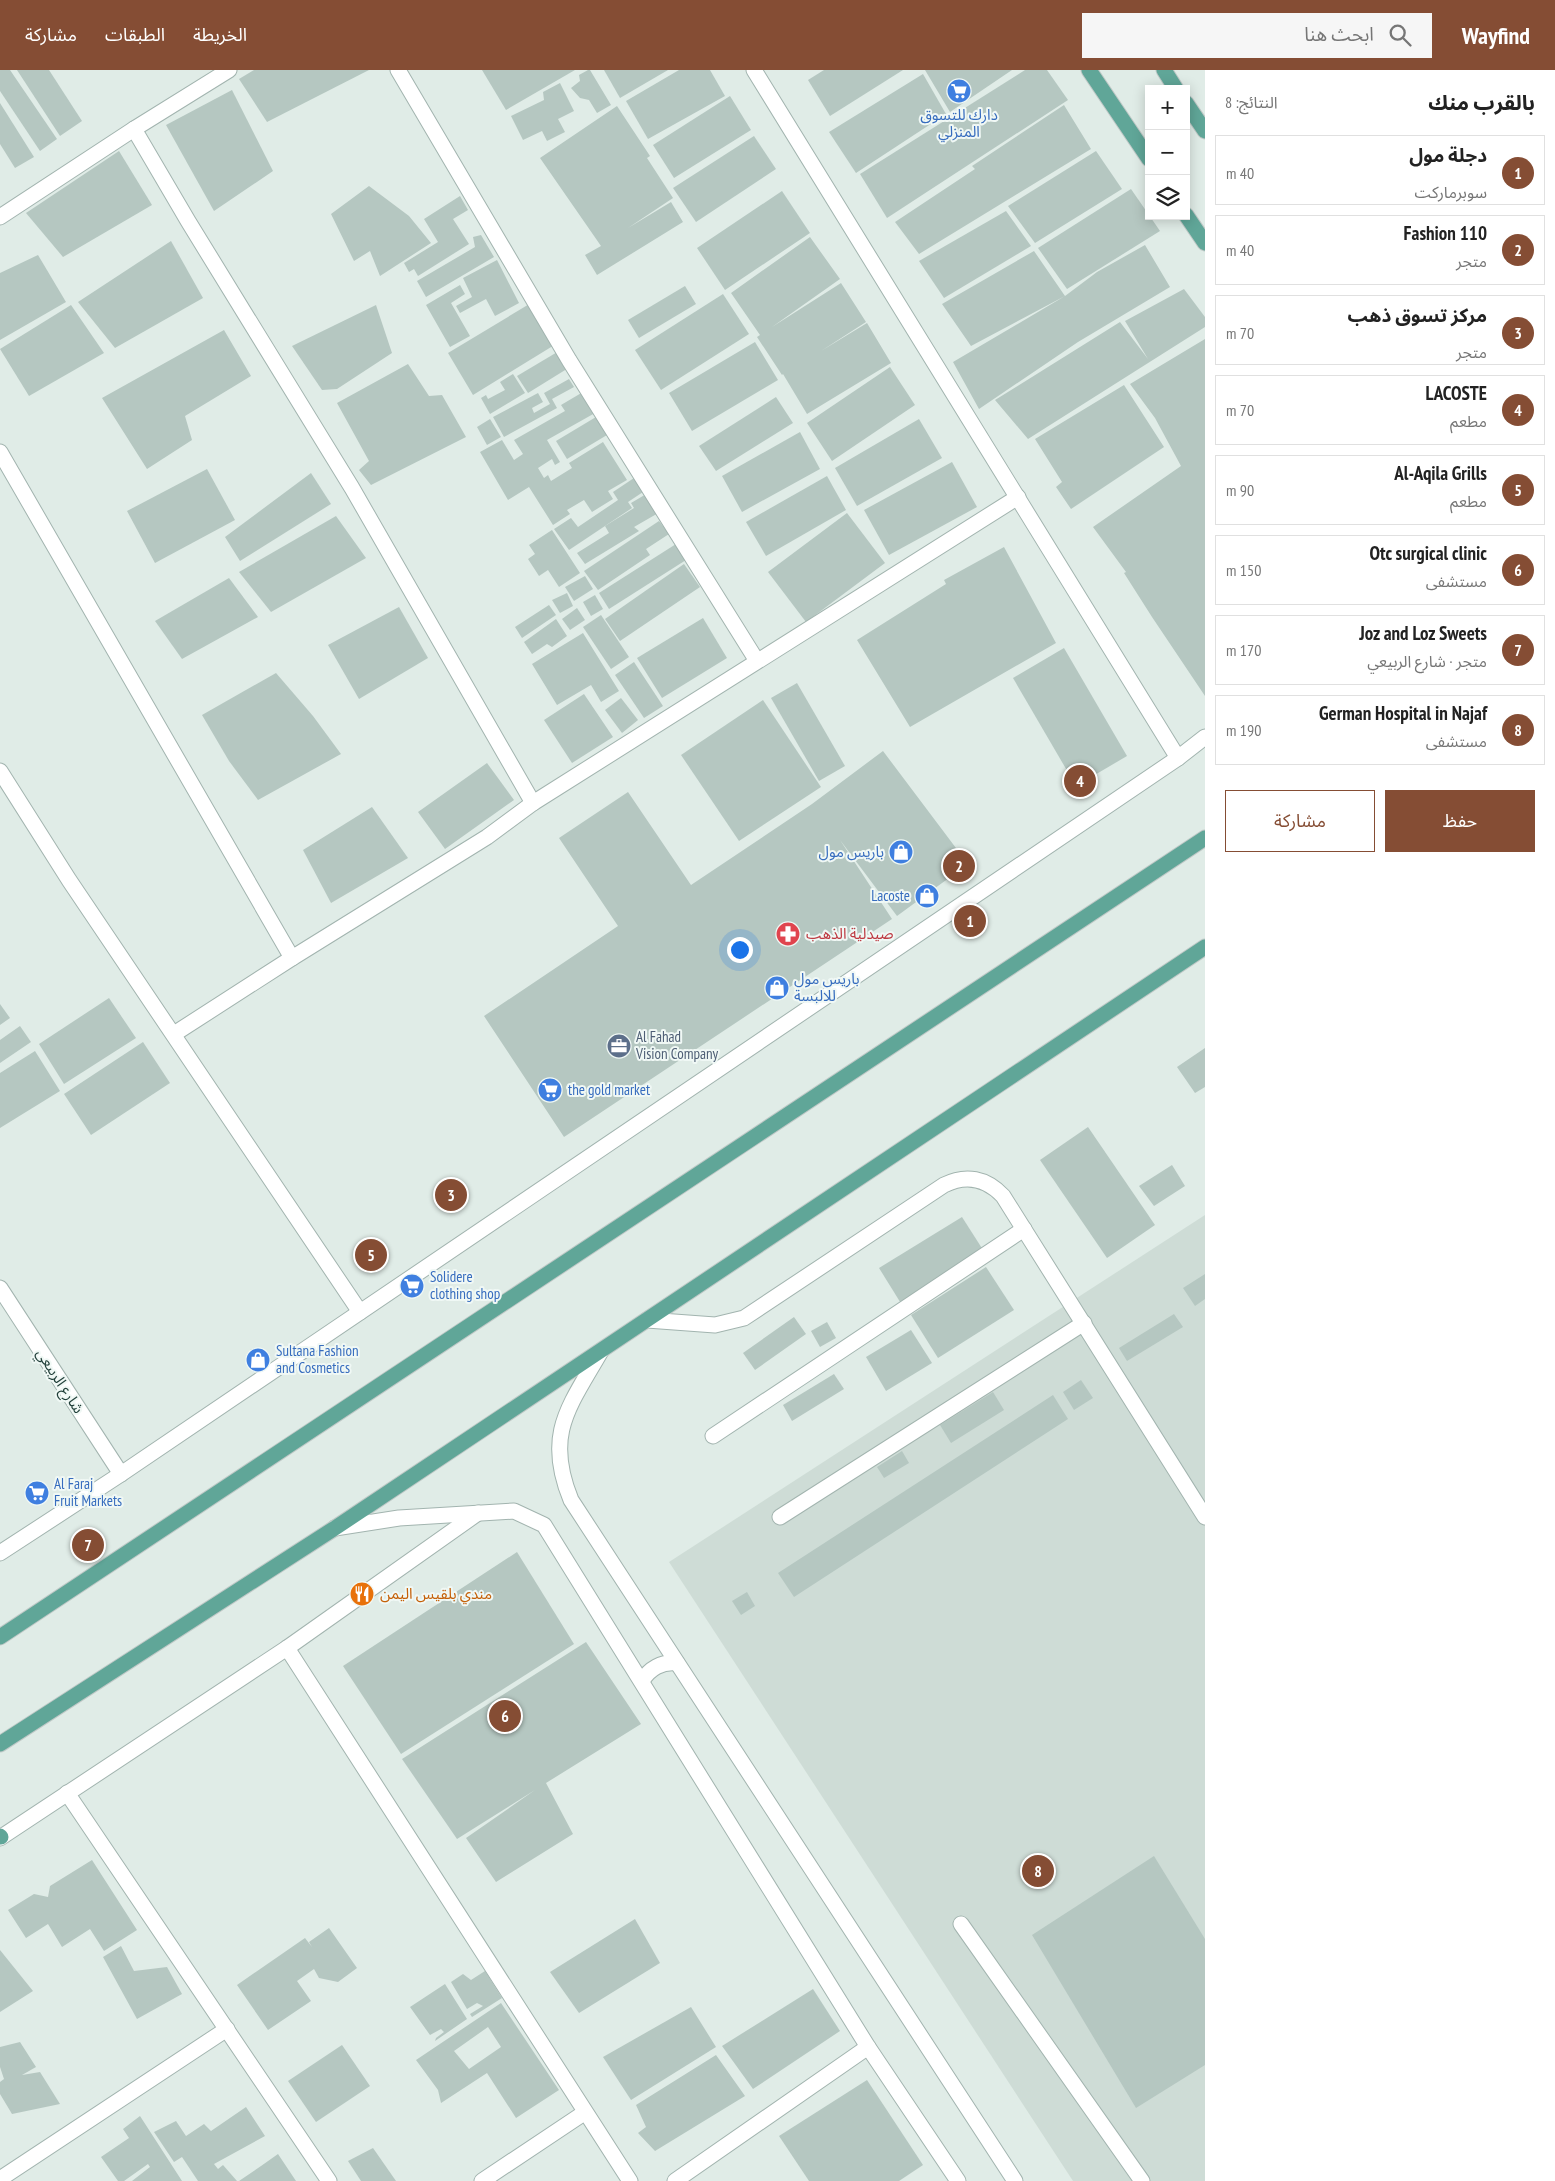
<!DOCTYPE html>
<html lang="ar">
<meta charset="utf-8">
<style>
body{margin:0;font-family:"PT Sans Narrow","Noto Sans Arabic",sans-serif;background:#f6f6f6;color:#222;direction:rtl}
.controls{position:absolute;right:15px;top:15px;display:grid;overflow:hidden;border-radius:0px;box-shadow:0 2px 12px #0003}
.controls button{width:45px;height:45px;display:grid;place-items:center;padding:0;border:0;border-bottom:1px solid #e0e0e0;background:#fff;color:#222;font:25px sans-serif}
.you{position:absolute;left:739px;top:879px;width:18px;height:18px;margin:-12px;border:4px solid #fff;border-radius:50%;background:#1a73e8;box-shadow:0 0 0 8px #1a73e833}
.badge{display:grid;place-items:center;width:32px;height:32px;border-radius:50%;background:#854d34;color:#fff;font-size:16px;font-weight:700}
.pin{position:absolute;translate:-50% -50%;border:2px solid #fff;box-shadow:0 1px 5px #0006}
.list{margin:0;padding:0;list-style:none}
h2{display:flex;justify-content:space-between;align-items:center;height:65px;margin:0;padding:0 20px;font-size:21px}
h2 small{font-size:16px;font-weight:400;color:#767676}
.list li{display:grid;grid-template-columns:32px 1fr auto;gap:15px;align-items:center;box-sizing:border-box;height:70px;margin:0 10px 10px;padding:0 10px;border:1px solid #e0e0e0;border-radius:0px}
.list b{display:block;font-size:19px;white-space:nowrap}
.list p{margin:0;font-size:16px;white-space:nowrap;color:#767676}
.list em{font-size:16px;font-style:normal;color:#767676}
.actions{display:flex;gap:10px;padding:15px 20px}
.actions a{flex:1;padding:11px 0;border:1px solid #854d34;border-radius:0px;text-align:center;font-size:18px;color:#854d34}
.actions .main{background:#854d34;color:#fff}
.icon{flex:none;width:28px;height:28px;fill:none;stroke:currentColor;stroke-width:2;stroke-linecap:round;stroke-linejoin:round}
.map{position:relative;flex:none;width:1205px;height:2111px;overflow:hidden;direction:ltr}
header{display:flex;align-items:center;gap:30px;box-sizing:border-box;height:70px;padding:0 25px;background:#854d34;color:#fff}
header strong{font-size:24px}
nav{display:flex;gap:28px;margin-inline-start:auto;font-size:18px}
.search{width:350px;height:45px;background:#f6f6f6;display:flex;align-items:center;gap:12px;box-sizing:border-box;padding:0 18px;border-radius:0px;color:#767676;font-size:19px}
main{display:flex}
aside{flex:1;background:#fff}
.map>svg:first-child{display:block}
.built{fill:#cedcd6}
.building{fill:#b5c7c1;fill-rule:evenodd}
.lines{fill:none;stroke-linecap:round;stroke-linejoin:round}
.minor-casing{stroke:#a2b4af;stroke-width:17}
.major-casing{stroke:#c0c9c7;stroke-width:17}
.minor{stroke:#fff;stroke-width:15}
.major{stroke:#60a698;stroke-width:15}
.labels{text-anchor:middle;stroke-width:4;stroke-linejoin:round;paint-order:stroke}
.shop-label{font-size:15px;fill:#366cbe;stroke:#f0f8f5;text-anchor:start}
.health-label{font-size:15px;fill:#be3a42;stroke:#f0f8f5;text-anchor:start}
.service-label{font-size:15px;fill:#4e5e75;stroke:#f0f8f5;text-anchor:start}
.street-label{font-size:15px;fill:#1f3e38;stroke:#f0f8f5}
.food-label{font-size:15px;fill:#c56008;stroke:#f0f8f5;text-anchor:start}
</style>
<header>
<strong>Wayfind</strong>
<div class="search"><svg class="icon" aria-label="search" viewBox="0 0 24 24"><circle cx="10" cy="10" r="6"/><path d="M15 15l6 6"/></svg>ابحث هنا</div>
<nav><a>الخريطة</a><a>الطبقات</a><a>مشاركة</a></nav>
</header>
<main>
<aside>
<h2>بالقرب منك<small>النتائج: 8</small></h2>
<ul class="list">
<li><span class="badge">1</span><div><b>دجلة مول</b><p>سوبرماركت</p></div><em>40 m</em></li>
<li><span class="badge">2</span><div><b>Fashion 110</b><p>متجر</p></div><em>40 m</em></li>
<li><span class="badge">3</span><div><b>مركز تسوق ذهب</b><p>متجر</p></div><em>70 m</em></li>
<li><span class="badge">4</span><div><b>LACOSTE</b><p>مطعم</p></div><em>70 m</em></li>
<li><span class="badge">5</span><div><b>Al-Aqila Grills</b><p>مطعم</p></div><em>90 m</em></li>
<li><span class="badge">6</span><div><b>Otc surgical clinic</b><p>مستشفى</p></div><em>150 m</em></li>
<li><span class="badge">7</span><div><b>Joz and Loz Sweets</b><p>متجر · شارع الربيعي</p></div><em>170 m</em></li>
<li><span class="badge">8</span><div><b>German Hospital in Najaf</b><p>مستشفى</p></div><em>190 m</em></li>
</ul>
<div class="actions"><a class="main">حفظ</a><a>مشاركة</a></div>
</aside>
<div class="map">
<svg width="1205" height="2111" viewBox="0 0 1205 2111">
<rect width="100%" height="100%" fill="#e0ece7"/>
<path class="built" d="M1205 1145V2111H1073L669 1492Z"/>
<g class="building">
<path d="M0 0H10L57 69 40 81 0 21Z"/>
<path d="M17 0H49L82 51 60 66Z"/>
<path d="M254 0H369L267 52 239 9Z"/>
<path d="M482 0H575L506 40Z"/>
<path d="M588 0H590L611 35 597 43 589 30 580 28 571 18 580 11 579 5Z"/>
<path d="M604 0H668L620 28Z"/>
<path d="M679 0H710L725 26 648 69 626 31Z"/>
<path d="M824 0H903L830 46 808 10Z"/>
<path d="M925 0H1012L950 42Z"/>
<path d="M1025 0H1047L1068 30 887 148 860 104Z"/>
<path d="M923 4 946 44 856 103 829 62Z"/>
<path d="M560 13 574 41 558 49 565 62 547 71 542 61 523 70 511 46 544 30 543 22Z"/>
<path d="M232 20 273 101 214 141 166 55Z"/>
<path d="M730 26 751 60 674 108 653 75Z"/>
<path d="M0 33 34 87 15 98 0 74Z"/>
<path d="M1064 35 1091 79 919 184 895 152 975 99 972 96Z"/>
<path d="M617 36 650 86 647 88 673 128 628 158 671 132 683 152 597 205 585 185 601 176 540 88Z"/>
<path d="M754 66 776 99 696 152 673 118Z"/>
<path d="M119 81 152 135 63 187 26 143Z"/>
<path d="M1096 81 1122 119 1035 173 1008 136Z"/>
<path d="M369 116 409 146 431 173 380 206 370 181 354 191 331 144Z"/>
<path d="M1131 119 1160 161 1067 219 1038 178Z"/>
<path d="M782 121 810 163 725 220 697 178Z"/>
<path d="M460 126 468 140 453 149 469 174 418 206 414 199 409 202 404 193 438 172 424 149Z"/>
<path d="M1006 141 1031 176 944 228 919 191Z"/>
<path d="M481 165 494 187 426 227 417 211 475 177 473 167Z"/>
<path d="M810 167 840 209 772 257 841 213 866 252 821 281 867 253 891 293 807 344 783 304 782 305 757 267 760 265 731 223Z"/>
<path d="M171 171 203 228 115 278 78 232Z"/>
<path d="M1145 175 1170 217 1078 272 979 339 953 292 1065 226 971 276 942 234 1034 181 1065 226 1097 202Z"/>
<path d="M38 185 66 232 0 270V203Z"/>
<path d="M497 190 519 233 495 246 486 229 460 243 456 236 472 227 463 208Z"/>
<path d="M460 215 465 224 451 233 470 266 450 277 426 235Z"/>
<path d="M685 216 696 234 639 268 628 250Z"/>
<path d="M1184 219 1205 247V257L1028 369 995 330 1120 252 1148 289 1125 251Z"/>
<path d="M723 224 749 264 661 320 635 280Z"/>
<path d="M531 233 556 274 473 325 448 283Z"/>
<path d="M71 235 104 283 29 326 0 279Z"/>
<path d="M376 235 392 283 337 319 322 320 292 276Z"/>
<path d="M224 260 251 306 185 346 192 370 147 399 102 328Z"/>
<path d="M1205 269V626L1152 547 1124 503 1126 502 1093 457 1181 396 1155 348 1130 314Z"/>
<path d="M755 272 778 310 692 361 669 323Z"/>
<path d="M559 281 570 297 528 323 517 306Z"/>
<path d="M408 294 429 326 442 325 466 367 371 415 359 400 369 391 337 333Z"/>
<path d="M890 297 915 335 832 391 807 353Z"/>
<path d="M513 304 525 323 490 344 481 328 486 325 488 329 505 320 500 312Z"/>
<path d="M569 309 574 317 552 329 557 338 504 367 493 347 538 323 543 332 532 338 534 343 550 334 544 323Z"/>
<path d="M1124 315 1164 377 1071 439 1056 417 1062 412 1035 369Z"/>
<path d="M583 322 595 343 547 370 560 392 555 395 552 389 538 398 544 408 548 405 551 411 572 398 569 393 603 372 627 410 608 421 613 429 592 442 584 430 567 440 570 444 553 455 529 417 508 430 480 382 502 370 514 390 523 384 514 370 565 341 561 335Z"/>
<path d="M776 327 793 353 716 401 699 376Z"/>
<path d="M596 347 607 365 567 389 556 371Z"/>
<path d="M490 349 501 367 487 375 477 357Z"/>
<path d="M919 349 942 388 857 436 835 398Z"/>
<path d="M800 362 820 399 742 442 722 406Z"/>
<path d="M952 392 977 437 889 485 864 440Z"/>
<path d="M207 399 235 450 155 493 127 441Z"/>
<path d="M311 403 331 434 240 491 225 467Z"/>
<path d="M637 406 646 420 628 432 632 438 569 480 554 459 571 448 578 457 618 430 613 422Z"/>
<path d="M827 406 846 440 766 486 746 452Z"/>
<path d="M648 423 660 442 634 457 639 461 585 494 577 483 609 463 605 456 634 438 631 433Z"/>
<path d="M847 443 885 493 806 552 768 502Z"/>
<path d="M336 446 366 488 271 542 239 502Z"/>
<path d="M659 451 669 464 646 479 650 485 598 520 584 501Z"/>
<path d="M552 460 580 503 559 517 548 500 539 506 528 489 535 484 529 475Z"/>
<path d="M676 474 686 490 609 539 599 523Z"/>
<path d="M1004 477 1056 573 910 657 857 570 946 514 944 510Z"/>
<path d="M684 494 700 517 620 571 605 549Z"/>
<path d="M585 506 593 519 574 531 565 517Z"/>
<path d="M229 508 258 547 182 589 155 551Z"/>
<path d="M567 523 573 536 560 543 552 530Z"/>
<path d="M595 525 603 539 591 546 583 532Z"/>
<path d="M549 535 556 545 522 568 515 557Z"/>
<path d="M399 537 428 588 359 629 328 575Z"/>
<path d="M577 538 585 550 570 560 562 549Z"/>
<path d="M601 545 629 587 611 599 583 557Z"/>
<path d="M703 548 727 588 662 628 637 588Z"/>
<path d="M556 549 567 566 552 577 547 574 532 584 524 572Z"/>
<path d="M583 563 619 621 601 632 591 615 557 635 532 594Z"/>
<path d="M1064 578 1127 686 1076 716 1013 608Z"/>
<path d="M634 592 663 636 644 648 615 605Z"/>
<path d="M276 603 313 646 341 684 258 730 229 691 202 645Z"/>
<path d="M797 613 845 696 819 711 771 628Z"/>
<path d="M584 624 613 667 572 693 544 650Z"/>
<path d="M621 628 638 650 622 663 605 640Z"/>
<path d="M763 630 821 717 739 771 681 685Z"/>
<path d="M883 681 968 794 897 846 840 770 892 849 564 1067 484 946 618 856 559 768 628 722 691 815 812 734Z"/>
<path d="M487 693 514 730 445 779 418 742Z"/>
<path d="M372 737 408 788 331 833 303 780Z"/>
<path d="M109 928 136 968 64 1014 39 974Z"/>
<path d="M0 934 10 948 0 955Z"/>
<path d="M20 956 31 972 0 993V970Z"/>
<path d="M143 972 170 1013 91 1065 64 1024Z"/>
<path d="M1205 978V1017L1195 1023 1177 997Z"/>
<path d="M35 981 60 1021 0 1058V1003Z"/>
<path d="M1088 1057 1155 1155 1107 1188 1040 1090Z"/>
<path d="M1172 1095 1185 1116 1154 1136 1139 1116Z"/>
<path d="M962 1147 985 1183 902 1235 879 1198Z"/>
<path d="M986 1197 1014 1240 938 1288 911 1245Z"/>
<path d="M1205 1204V1229L1195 1236 1183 1218Z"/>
<path d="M1174 1244 1183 1257 1127 1291 1119 1278Z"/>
<path d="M794 1247 806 1264 755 1300 743 1283Z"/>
<path d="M827 1252 836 1268 820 1277 811 1261Z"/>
<path d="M911 1260 932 1293 886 1321 866 1287Z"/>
<path d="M834 1304 844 1319 792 1351 783 1335Z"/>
<path d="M1081 1310 1093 1328 1074 1340 1063 1322Z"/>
<path d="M993 1322 1004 1340 951 1373 940 1355Z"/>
<path d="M1053 1325 1068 1349 794 1527 778 1503Z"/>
<path d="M902 1381 909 1393 884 1408 877 1397Z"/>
<path d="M517 1482 574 1574 401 1684 343 1596Z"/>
<path d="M747 1522 755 1536 741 1545 732 1531Z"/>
<path d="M586 1572 641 1654 546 1713 573 1764 496 1812 466 1768 535 1720 457 1769 402 1689Z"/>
<path d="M1154 1786 1205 1869V1995L1136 2038 1032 1865Z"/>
<path d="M92 1790 137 1860 104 1881 90 1859 62 1877 48 1854 26 1868 8 1840 34 1824 48 1827 50 1816Z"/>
<path d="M635 1849 660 1893 579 1943 550 1902Z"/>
<path d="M329 1858 357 1898 338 1912 319 1908 314 1899 297 1911 311 1931 268 1960 237 1915 305 1868 312 1877 309 1872Z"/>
<path d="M121 1876 134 1901 167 1897 182 1924 137 1949 103 1887Z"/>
<path d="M0 1880 33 1921 0 1942Z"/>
<path d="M485 1901 502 1928 472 1947 470 1944 483 1936 477 1933 467 1939 451 1912 463 1904 471 1910Z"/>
<path d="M445 1914 467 1949 435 1971 436 1968 444 1962 441 1959 430 1965 410 1937Z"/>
<path d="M813 1919 840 1961 753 2019 722 1976Z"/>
<path d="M501 1933 559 2020 516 2048 487 2003 441 2033 438 2020 416 1990ZM488 1957 501 1977 469 1999 454 1981Z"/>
<path d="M691 1937 716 1977 631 2030 603 1987Z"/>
<path d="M20 1972 36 1997 22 2005 40 2002 60 2034 12 2044 0 2024V2012L4 2009 0 1997V1977Z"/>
<path d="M342 1975 370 2016 316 2052 288 2011Z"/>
<path d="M716 1985 745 2026 655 2081 638 2063 646 2057 636 2035Z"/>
<path d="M867 2010 923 2095 899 2111H809L779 2066Z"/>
<path d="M246 2037 265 2066 214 2094 218 2099 223 2095 237 2111H198L182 2087 174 2092 154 2062 176 2051 186 2066 204 2054 211 2061Z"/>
<path d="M140 2046 182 2111H132L150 2097 148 2094 124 2111H118L101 2087 129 2068 123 2059Z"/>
<path d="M373 2078 396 2111H361L348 2091Z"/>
<path d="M278 2084 296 2111H239L261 2096Z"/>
</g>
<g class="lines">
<defs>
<g id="minor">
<path d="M398 0 569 290 757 591"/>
<path d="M754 0 1178 688"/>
<path d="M134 59 188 151 352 418 533 733"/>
<path d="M0 147 134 59 229 0"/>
<path d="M0 382 292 888"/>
<path d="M0 701 69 810 360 1242"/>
<path d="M174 964 292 888 487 767 533 733 1018 427"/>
<path d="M0 1218 121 1404"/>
<path d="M647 1250 715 1255 744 1248 944 1115C966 1104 986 1108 1003 1126L1205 1447"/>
<path d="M601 1281C569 1337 544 1364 571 1430L1015 2111"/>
<path d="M713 1366 1024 1159"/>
<path d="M780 1447 1084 1253"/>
<path d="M335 1458 399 1448 514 1441 544 1455 868 1977 958 2111"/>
<path d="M0 1483 121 1404 1178 688 1205 667"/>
<path d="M287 1578 630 2111"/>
<path d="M642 1611C649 1599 662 1591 677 1593"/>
<path d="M67 1723 329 2111"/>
<path d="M0 1768 287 1578 478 1443"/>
<path d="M961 1854 1142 2111"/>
<path d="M0 2109 227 1959"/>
<path d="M482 2111 584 2043"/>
<path d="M675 2111 868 1977"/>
</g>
<g id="major">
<path d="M1089 0 1149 89"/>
<path d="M1164 0 1176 19"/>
<path d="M1186 33 1205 61"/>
<path d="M1186 145 1205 173"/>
<path d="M0 1567 1205 768"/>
<path d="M0 1674 335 1458 1205 877"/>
<path d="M0 1766 1 1767"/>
</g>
</defs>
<use href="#minor" class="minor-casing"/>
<use href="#major" class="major-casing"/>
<use href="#minor" class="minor"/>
<use href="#major" class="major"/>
</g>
<defs>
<symbol id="supermarket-disc" viewBox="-11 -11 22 22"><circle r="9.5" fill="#3f7fe0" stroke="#f0f8f5"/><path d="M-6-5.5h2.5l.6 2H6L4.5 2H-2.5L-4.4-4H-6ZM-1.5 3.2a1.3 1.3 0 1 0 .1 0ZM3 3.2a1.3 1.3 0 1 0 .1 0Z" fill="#fff"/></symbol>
<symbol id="shop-disc" viewBox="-11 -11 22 22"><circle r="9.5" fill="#3f7fe0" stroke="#f0f8f5"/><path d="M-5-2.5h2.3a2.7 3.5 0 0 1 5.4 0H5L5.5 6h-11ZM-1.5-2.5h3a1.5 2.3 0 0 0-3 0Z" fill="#fff"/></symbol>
<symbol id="pharmacy-disc" viewBox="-11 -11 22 22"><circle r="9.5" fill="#e0444e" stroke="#f0f8f5"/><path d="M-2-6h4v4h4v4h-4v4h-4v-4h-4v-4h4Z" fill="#fff"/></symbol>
<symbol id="office-disc" viewBox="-11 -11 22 22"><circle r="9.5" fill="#5c6f8a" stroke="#f0f8f5"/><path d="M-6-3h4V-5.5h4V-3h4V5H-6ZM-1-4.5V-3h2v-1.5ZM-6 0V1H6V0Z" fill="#fff"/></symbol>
<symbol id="restaurant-disc" viewBox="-11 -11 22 22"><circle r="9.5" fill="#e8710a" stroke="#f0f8f5"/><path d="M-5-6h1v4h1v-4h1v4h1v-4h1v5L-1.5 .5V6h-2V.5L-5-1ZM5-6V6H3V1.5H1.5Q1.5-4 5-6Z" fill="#fff"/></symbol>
</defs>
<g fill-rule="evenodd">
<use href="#supermarket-disc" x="945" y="7" width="28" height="28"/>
<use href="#shop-disc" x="887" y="768" width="28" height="28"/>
<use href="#shop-disc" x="913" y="812" width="28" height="28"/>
<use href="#pharmacy-disc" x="774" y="850" width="28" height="28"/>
<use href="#shop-disc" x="763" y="904" width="28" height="28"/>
<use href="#office-disc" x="605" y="962" width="28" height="28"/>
<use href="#supermarket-disc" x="536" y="1006" width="28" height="28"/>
<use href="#supermarket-disc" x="398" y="1202" width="28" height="28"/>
<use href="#shop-disc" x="244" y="1276" width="28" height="28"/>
<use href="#supermarket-disc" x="23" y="1409" width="28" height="28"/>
<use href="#restaurant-disc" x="348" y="1510" width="28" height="28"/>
</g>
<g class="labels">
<g class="shop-label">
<text x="959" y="50" text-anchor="middle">دارك للتسوق<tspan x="959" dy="17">المنزلي</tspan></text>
<text x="884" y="787" text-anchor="end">باريس مول</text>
<text x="910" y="831" text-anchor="end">Lacoste</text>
<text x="794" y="914">باريس مول<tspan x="794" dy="17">للالبسة</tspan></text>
<text x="568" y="1025">the gold market</text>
<text x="430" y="1212">Solidere<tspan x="430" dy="17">clothing shop</tspan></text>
<text x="276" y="1286">Sultana Fashion<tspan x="276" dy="17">and Cosmetics</tspan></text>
<text x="54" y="1419">Al Faraj<tspan x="54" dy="17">Fruit Markets</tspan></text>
</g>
<g class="health-label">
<text x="806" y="869">صيدلية الذهب</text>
</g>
<g class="service-label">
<text x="636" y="972">Al Fahad<tspan x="636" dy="17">Vision Company</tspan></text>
</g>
<g class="street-label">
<text transform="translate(60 1311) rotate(57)" y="5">شارع الربيعي</text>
</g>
<g class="food-label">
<text x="380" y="1529">مندي بلقيس اليمن</text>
</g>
</g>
</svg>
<div class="controls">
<button>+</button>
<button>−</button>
<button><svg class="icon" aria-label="layers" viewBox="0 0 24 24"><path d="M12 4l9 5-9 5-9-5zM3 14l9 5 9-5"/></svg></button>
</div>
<div class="you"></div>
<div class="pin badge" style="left:970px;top:851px">1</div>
<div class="pin badge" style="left:959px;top:796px">2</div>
<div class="pin badge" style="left:451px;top:1125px">3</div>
<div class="pin badge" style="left:1080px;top:711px">4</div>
<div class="pin badge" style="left:371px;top:1185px">5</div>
<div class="pin badge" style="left:505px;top:1646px">6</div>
<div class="pin badge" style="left:88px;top:1475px">7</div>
<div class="pin badge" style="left:1038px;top:1801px">8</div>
</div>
</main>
